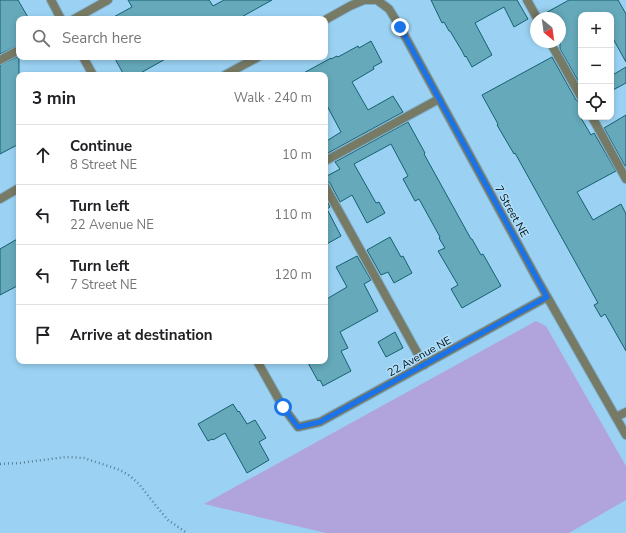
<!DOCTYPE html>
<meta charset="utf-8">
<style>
body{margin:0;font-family:"Nunito Sans",sans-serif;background:#f2f2f2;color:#202124}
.controls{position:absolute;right:12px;top:12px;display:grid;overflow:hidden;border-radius:8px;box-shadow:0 2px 6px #0003}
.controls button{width:36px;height:36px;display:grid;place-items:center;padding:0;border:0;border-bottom:1px solid #e0e0e0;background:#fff;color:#202124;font:20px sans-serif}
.compass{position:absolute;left:530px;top:12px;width:36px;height:36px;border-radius:50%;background:#fff;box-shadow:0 2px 6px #0003;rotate:151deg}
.stop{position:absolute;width:12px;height:12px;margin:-9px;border:3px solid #1a73e8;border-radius:50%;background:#fff}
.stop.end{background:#1a73e8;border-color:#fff;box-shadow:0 1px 4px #0008}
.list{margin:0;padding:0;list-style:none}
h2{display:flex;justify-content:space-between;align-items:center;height:52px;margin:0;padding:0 16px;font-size:17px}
h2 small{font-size:13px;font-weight:400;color:#757577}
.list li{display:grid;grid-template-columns:26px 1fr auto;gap:12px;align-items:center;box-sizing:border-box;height:60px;padding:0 16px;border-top:1px solid #e0e0e0}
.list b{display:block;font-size:15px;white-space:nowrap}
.list p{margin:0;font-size:13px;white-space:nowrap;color:#757577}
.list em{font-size:13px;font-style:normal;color:#757577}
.icon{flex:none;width:22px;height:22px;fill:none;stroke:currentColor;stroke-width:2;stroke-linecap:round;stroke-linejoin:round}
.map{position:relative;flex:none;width:626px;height:533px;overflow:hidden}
.search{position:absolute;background:#fff;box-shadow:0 2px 6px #0003;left:16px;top:16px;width:312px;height:44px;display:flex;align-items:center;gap:10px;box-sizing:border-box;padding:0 14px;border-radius:8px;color:#757577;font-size:15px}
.panel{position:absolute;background:#fff;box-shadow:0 2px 6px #0003;left:16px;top:72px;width:312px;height:292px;border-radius:8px}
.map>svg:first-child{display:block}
.green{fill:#b1a4dd}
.building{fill:#65a9ba;stroke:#166171}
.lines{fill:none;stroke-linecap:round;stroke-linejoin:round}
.service-casing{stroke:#7fafcc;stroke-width:10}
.minor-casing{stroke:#7fafcc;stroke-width:10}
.path{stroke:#598097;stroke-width:2.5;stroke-dasharray:1 3;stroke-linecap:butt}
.service{stroke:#777a64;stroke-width:8}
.minor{stroke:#777a64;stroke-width:8}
.route{stroke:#1a73e8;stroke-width:5}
.labels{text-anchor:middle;stroke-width:3;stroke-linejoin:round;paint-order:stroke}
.street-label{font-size:11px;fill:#00121d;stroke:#b2def8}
</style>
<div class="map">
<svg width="626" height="533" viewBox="0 0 626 533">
<rect width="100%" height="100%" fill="#9bd2f3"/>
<path class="green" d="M536 321 546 326 626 466V500L569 533H326L204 504Z"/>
<g class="building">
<path d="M0 0H18L29 19H19V45L0 54Z"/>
<path d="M128 0H209L213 6 224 0H272L238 19H110L132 7Z"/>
<path d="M431 0H517L528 19 514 27 504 7 475 23 492 55 472 67 466 56 465 57 462 51 450 31H449L444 22 442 23Z"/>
<path d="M569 0H618L626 14V62L611 35V15H581V86L560 49V18H542V15Z"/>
<path d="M371 41 382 62 373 67 374 69 352 82 368 110 393 96 403 112 328 153 325 148V142L341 132 325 102V75H300L331 58V59L337 56 338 57 358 46 359 48Z"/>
<path d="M19 56V144L0 154V65Z"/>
<path d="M114 57H169L137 75H124Z"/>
<path d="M552 57 576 100 579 102H581V118L591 135 594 133 616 171 577 192 593 220 621 204 626 214V351L605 314 601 317 594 305 598 303 515 153 514 154 497 125 498 124 482 95Z"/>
<path d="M626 67V83L611 91V76Z"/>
<path d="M626 115V166H625L604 128Z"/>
<path d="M408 122 425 153 424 154 471 239H472L481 255 483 254 501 286 462 308 451 289 458 285 438 251 445 248 439 238 440 237 419 199 415 201 403 179 408 176 391 144 354 164 376 203 379 202 385 213 367 223 352 195 340 202 330 183 327 181H325V177L340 169 335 162Z"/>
<path d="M325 197 330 207 327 209 341 236 325 245Z"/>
<path d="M390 237 401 257 403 256 412 273 394 283 388 272 381 275 367 250Z"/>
<path d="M19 238V285L0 295V249Z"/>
<path d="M357 256 371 280 364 284 378 311 340 332 348 348 341 351 351 371 323 386 320 380 318 381 307 361H325V300L347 287 336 267Z"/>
<path d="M395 332 403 348 386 357 378 342Z"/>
<path d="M233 404 238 412 239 411 247 424 255 420 266 438 259 442 269 460 247 473 225 433 213 440 212 439 208 441 198 424Z"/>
</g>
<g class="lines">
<defs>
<g id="service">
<path d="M527 0 537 18"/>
<path d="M74 19 108 0"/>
<path d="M550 42 581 97"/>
<path d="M0 60 19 50"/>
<path d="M592 117 626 179"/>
<path d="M325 161 439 99"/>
<path d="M325 186 424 365"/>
<path d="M616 417 626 412"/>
</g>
<g id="minor">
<path d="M51 0 61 19"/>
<path d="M377 0 389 9 400 27 537 279 626 435"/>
<path d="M325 20 350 6 364 0H374"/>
<path d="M83 57 93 75"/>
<path d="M225 75 258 57"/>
<path d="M0 199 19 188"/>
<path d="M257 361 283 407 298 427 320 422 547 297"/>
</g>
</defs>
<use href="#service" class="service-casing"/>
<use href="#minor" class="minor-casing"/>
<path class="path" d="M0 464 20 463 66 457 84 458 120 470 130 476 139 484 157 507 168 520 187 533"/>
<use href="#service" class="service"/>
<use href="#minor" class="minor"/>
</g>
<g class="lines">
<path class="route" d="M283 407 298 427 320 422 547 297 400 27"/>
</g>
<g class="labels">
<g class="street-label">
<text transform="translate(512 211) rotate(61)" y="4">7 Street NE</text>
<text transform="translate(419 356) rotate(-29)" y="4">22 Avenue NE</text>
</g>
</g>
</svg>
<div class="controls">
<button>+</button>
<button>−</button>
<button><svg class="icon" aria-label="locate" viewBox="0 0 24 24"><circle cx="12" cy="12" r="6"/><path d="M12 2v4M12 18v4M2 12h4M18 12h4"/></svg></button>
</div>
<svg class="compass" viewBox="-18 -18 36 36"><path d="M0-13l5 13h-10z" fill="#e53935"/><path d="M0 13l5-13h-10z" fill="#757577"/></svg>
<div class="stop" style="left:283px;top:407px"></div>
<div class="stop end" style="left:400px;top:27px"></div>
<div class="search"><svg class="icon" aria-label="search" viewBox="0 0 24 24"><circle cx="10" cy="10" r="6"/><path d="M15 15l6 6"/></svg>Search here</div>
<section class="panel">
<h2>3 min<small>Walk · 240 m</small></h2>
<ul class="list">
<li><svg class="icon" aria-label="ahead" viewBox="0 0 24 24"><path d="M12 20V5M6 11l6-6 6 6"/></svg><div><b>Continue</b><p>8 Street NE</p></div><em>10 m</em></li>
<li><svg class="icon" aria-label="left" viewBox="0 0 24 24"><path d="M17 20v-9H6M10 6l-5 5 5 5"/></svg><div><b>Turn left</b><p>22 Avenue NE</p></div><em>110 m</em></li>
<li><svg class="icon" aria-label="left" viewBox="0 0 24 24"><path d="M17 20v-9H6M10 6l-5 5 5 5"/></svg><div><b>Turn left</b><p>7 Street NE</p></div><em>120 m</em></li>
<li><svg class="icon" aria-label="arrive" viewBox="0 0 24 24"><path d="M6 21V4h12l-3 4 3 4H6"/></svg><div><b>Arrive at destination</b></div></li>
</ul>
</section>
</div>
